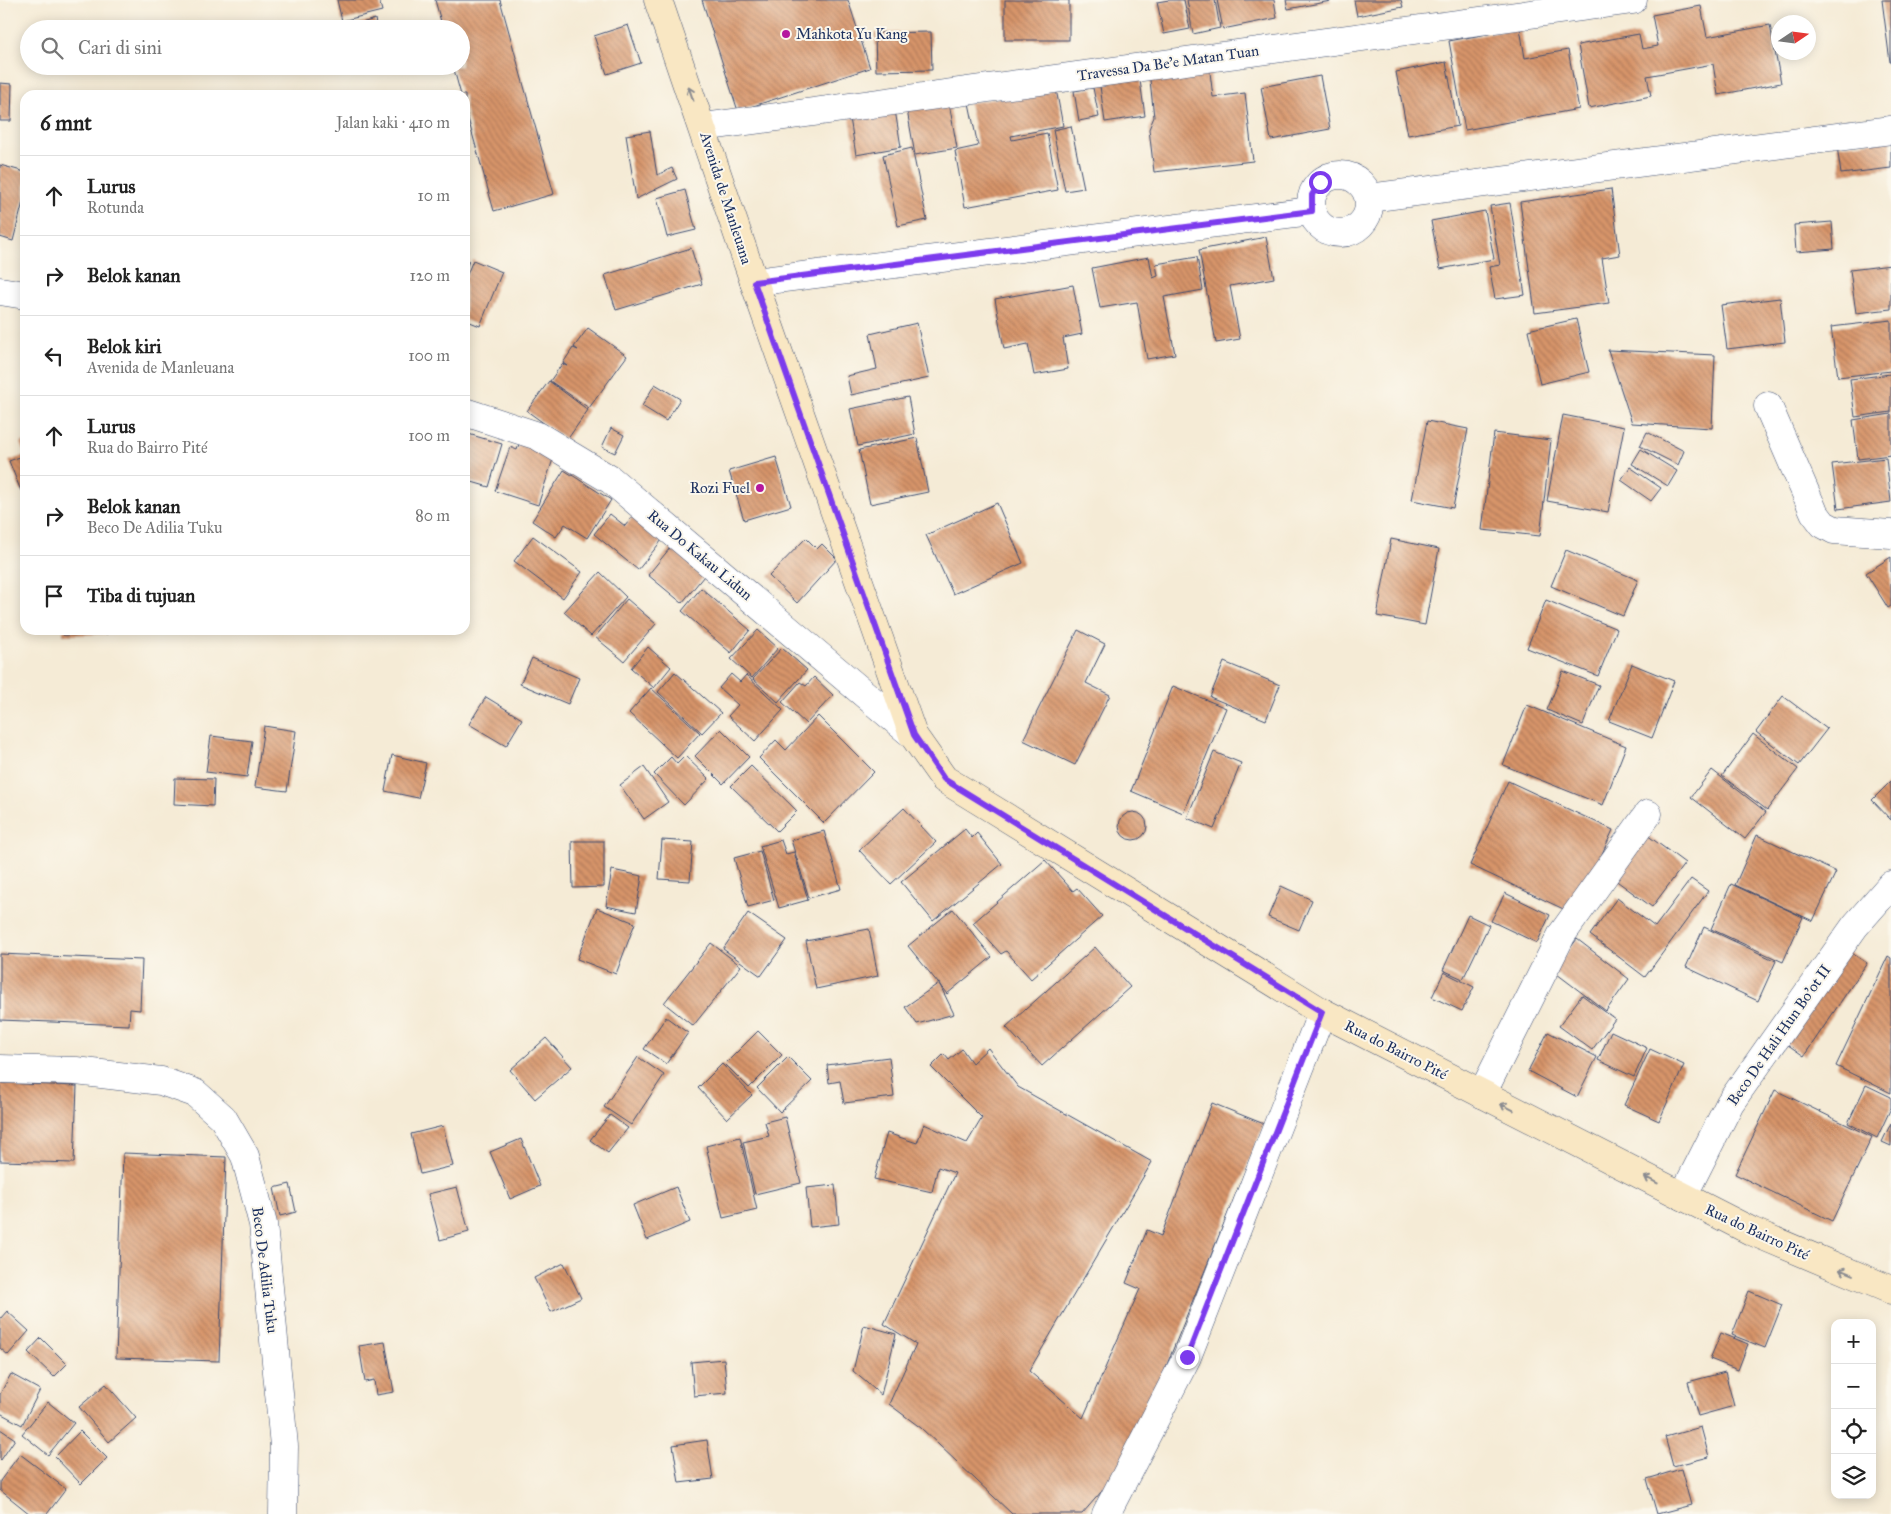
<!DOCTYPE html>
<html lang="id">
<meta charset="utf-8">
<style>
body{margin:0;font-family:"IM FELL Great Primer",serif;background:#f6f6f6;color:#222}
.controls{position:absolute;right:15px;bottom:15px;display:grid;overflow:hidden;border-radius:10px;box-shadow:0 2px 12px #0003}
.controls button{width:45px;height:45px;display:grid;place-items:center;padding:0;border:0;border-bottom:1px solid #e0e0e0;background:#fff;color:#222;font:25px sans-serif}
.compass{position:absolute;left:1771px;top:15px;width:45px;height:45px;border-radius:50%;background:#fff;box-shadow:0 2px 12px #0003;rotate:77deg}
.stop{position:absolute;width:15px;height:15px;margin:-11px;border:4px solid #7c3aed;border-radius:50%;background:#fff}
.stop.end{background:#7c3aed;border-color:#fff;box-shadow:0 1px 5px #0008}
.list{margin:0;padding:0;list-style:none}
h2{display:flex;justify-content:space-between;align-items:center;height:65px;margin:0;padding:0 20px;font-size:21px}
h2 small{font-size:16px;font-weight:400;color:#767676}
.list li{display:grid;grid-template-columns:32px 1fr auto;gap:15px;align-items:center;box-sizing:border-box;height:80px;padding:0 20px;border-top:1px solid #e0e0e0}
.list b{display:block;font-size:19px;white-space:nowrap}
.list p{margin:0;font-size:16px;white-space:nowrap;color:#767676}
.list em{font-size:16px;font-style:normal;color:#767676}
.icon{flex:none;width:28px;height:28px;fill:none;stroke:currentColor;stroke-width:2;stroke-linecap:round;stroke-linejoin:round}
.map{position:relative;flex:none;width:1891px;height:1514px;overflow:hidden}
.search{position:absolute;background:#fff;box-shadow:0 2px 12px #0003;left:20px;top:20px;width:450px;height:55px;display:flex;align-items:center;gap:12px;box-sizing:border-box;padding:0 18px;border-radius:28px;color:#767676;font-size:19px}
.panel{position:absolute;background:#fff;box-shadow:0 2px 12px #0003;left:20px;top:90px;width:450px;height:545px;border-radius:15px}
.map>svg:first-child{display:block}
.building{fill:url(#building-back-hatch)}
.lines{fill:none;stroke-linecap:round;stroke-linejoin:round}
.street-casing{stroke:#3c4b70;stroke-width:29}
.secondary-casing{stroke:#3c4b70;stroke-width:29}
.street{stroke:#fff;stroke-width:28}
.secondary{stroke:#f9e7c3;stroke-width:28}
.oneway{stroke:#8a8b90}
.route{stroke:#7c3aed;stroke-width:6}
.poi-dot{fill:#b5179e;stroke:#fbf7ec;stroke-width:2}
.labels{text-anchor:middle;stroke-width:4;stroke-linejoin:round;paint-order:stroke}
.poi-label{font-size:15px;fill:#1b2f5e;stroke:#fbf7ec;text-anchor:start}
.street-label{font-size:15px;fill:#1b2f5e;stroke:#fbf7ec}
</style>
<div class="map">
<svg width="1891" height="1514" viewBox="0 0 1891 1514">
<defs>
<pattern id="building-back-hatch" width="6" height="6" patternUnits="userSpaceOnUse" patternTransform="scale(1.25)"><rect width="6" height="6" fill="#d79469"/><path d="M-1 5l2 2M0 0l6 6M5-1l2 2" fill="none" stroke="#ae795a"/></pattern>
</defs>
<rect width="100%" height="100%" fill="#fbf7ec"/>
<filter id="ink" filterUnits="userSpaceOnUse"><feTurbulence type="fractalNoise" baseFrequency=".02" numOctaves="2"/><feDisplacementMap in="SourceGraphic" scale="10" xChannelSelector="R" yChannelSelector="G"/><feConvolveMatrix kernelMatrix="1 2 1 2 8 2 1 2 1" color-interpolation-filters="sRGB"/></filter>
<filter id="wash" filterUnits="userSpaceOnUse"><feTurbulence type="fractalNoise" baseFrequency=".0096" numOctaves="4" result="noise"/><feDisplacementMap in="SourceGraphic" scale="20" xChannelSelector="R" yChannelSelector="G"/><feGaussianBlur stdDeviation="1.12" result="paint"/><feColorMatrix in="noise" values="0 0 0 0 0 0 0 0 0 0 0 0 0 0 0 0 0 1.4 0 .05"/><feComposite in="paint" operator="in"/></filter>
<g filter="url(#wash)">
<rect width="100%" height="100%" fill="#f5ebd6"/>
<g id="blocks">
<g class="building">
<path d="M337 0H379L382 11 342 21Z"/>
<path d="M435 0H500L554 194 494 211 465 108V95H461L453 66H461V29H443Z"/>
<path d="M702 0H848L870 68 738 111Z"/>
<rect x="1005" y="0" width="64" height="40"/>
<path d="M1169 0H1184L1190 29 1164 34 1157 2Z"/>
<path d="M1187 0H1215L1220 28 1193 34Z"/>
<path d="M1217 0H1274L1277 18 1223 29Z"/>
<path d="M1286 0H1331V1L1288 9Z"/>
<path d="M1354 0H1401L1403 7 1357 16Z"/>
<path d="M1882 0H1891V62H1890Z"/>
<path d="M1701 6 1707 37 1770 25 1781 83 1718 95 1713 64 1647 76 1651 96 1589 108 1578 45 1639 34 1642 49 1658 46 1652 15Z"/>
<path d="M375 19 377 29H359L358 24Z"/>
<path d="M628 25 641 63 607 74 594 36Z"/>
<path d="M1520 28 1525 58 1568 50 1579 109 1465 130 1449 41Z"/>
<path d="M931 32 932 70 876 71 875 33Z"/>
<path d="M1446 62 1458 126 1408 135 1396 72Z"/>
<path d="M1209 64 1213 97 1245 93 1253 161 1154 172 1149 129 1154 117 1149 71Z"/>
<path d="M1139 73 1145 116 1105 122 1099 79Z"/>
<path d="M1320 76 1330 129 1271 140 1261 87Z"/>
<path d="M0 83 12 84 11 121H0Z"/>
<path d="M1093 88 1099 117 1079 121 1074 91Z"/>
<path d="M1056 89 1063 126 1011 136 1012 140 1047 133 1058 190 965 207 955 151 978 146 969 103Z"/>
<path d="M949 103 957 148 915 155 907 110Z"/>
<path d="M895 110 901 147 856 155 850 118Z"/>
<path d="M1071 126 1084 188 1065 191 1053 130Z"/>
<path d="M650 131 657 175 672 168 677 179 636 199 626 135Z"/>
<path d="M1891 139V168L1841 174 1837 146Z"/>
<path d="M912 148 927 220 898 226 883 155Z"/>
<path d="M0 165 25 172V194L13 241 0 237Z"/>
<path d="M1611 189 1620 255 1602 258 1609 303 1535 313 1520 202Z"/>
<path d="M685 190 696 230 667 237 657 198Z"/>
<path d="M1510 203 1525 295 1495 299 1489 267 1500 265 1490 206Z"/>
<path d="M1485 211 1494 259 1440 269 1431 221Z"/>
<path d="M1832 222 1834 249 1796 252 1794 225Z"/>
<path d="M1266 237 1274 278 1230 286 1240 339 1216 343 1199 250Z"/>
<path d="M691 248 702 284 616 310 605 275Z"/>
<path d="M1149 257 1153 278 1158 276 1156 264 1197 257 1203 290 1164 297 1175 354 1147 359 1137 302 1100 308 1092 268Z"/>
<path d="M465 259 469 261 465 271Z"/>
<path d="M473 260 502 272 480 326 465 320V279Z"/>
<path d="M1891 265V309L1856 313 1850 270Z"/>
<path d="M1073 285 1082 334 1063 338 1068 369 1034 375 1028 344 1004 349 995 299Z"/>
<path d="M1780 298 1785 342 1727 349 1721 305Z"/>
<path d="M1576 319 1589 372 1540 384 1528 330Z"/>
<path d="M1891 320V371L1838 377 1831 327Z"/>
<path d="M917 323 929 378 851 395 847 376 877 369 870 334Z"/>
<path d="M588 328 627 356 589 408 550 381 562 364 567 366 563 363 573 348 578 350 574 347Z"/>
<path d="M1608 350 1715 355 1712 428 1632 423Z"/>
<path d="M1891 374V412L1855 417 1850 379Z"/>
<path d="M549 381 588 410 567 440 527 411Z"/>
<path d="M655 384 680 399 666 421 642 406Z"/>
<path d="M908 397 915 434 858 446 850 409Z"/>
<path d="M1891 414V455L1858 459 1853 420Z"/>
<path d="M1563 415 1624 427 1608 512 1547 501Z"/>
<path d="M1427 421 1468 429 1453 508 1412 500Z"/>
<path d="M611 428 624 435 615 453 602 447Z"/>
<path d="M1647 432 1684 451 1678 465 1640 446Z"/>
<path d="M465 433 502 444 489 487 465 480Z"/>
<path d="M1494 433 1551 440 1540 536 1482 530Z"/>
<path d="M917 438 928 492 870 504 859 450Z"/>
<path d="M25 441V455L20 443Z"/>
<path d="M520 441 555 453 538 505 495 491 510 447 517 450Z"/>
<path d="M1641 449 1677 471 1668 486 1632 464Z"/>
<path d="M25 455V490L21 491 9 461Z"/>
<path d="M776 457 791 506 744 520 729 471Z"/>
<path d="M1886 458 1891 502 1838 509 1832 464Z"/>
<path d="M1630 467 1661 488 1651 501 1621 480Z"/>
<path d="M564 470 611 500 587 538 565 524 556 537 532 521Z"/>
<path d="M997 503 1023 563 953 594 926 535Z"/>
<path d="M637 511 666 535 638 570 594 534 610 514 625 526Z"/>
<path d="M533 536 582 572 563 598 514 561Z"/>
<path d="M806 538 817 549 822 544 837 559 797 603 769 576Z"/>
<path d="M1391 539 1439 549 1425 625 1377 616Z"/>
<path d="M674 543 708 571 682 603 648 575Z"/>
<path d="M1566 550 1638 580 1623 616 1551 586Z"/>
<path d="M1891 557V606L1888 608 1866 573Z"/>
<path d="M600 572 626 597 591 636 564 612Z"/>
<path d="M701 588 750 630 731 653 682 611Z"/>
<path d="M627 599 656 624 624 661 595 637Z"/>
<path d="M1546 600 1617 629 1598 676 1527 648Z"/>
<path d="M63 630H107V634L63 635Z"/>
<path d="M758 630 778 648 752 678 731 659Z"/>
<path d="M1078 630 1105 644 1086 683 1110 695 1075 765 1023 740Z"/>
<path d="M648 647 671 667 654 688 631 668Z"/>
<path d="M782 648 807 670 778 702 753 679Z"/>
<path d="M532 658 579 678 568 704 520 684Z"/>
<path d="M1224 662 1280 685 1266 720 1210 697Z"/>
<path d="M1632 664 1674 681 1652 738 1609 721Z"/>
<path d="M1563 671 1599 685 1583 725 1547 710Z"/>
<path d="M675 672 721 713 702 733 658 692Z"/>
<path d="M731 674 740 682 746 675 783 710 755 741 728 716 738 705 719 688Z"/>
<path d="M814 677 833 695 806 724 782 702 800 682 806 686Z"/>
<path d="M1173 686 1226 708 1183 813 1131 791Z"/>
<path d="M651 688 700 733 677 758 629 713Z"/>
<path d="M1783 696 1827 729 1799 765 1756 732Z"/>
<path d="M486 697 522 719 506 746 469 724Z"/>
<path d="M1527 705 1626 746 1603 805 1503 765Z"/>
<path d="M818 716 874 772 824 823 759 758 776 740 786 750Z"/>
<path d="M264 726 296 731 287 791 255 787Z"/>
<path d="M721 729 749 757 723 784 695 756Z"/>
<path d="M1753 734 1798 769 1767 810 1722 776Z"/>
<path d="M211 736 252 741 247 777 206 772Z"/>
<path d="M1214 752 1241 763 1214 829 1187 818Z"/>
<path d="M392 755 426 763 418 798 385 791Z"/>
<path d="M685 756 709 779 684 805 654 774 671 757 677 764Z"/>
<path d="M751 766 797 811 777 831 731 786Z"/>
<path d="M644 767 668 802 644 819 620 785Z"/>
<path d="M1712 770 1766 812 1745 839 1691 797Z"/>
<path d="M175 778 214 779 213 806 174 804Z"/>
<path d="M1508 781 1613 830 1574 914 1470 865Z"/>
<path d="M1891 781V820L1872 800Z"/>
<path d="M904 808 936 842 891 884 859 850Z"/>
<circle cx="1133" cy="826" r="14"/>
<path d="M965 829 972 838 977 833 1002 864 933 921 901 882Z"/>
<path d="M824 831 841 889 809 898 791 840Z"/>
<path d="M1647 835 1685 863 1652 907 1614 879Z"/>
<path d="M1757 835 1836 872 1813 921 1735 885Z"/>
<path d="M662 840 693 842 690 881 659 879Z"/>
<path d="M781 840 786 854 794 852 808 900 779 908 760 846Z"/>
<path d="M572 841H604V887L573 888Z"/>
<path d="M760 851 774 900 748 907 734 858Z"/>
<path d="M1045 860 1073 891 1077 888 1102 916 1031 979 1006 951 1001 954 973 923Z"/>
<path d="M612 870 642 876 636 912 606 906Z"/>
<path d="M1691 879 1708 891 1645 977 1590 935 1617 898 1655 927Z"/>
<path d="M1731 884 1803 917 1783 962 1711 929Z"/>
<path d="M1281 886 1312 900 1299 930 1268 917Z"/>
<path d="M1505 893 1550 915 1537 943 1491 921Z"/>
<path d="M597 908 635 923 616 974 577 959Z"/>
<path d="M953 909 992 957 947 994 908 946Z"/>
<path d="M748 913 787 940 761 976 723 949Z"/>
<path d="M1468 915 1489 925 1463 979 1443 970Z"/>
<path d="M1704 927 1776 961 1758 1001 1686 967Z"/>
<path d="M869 929 878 976 816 989 806 941Z"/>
<path d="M1577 939 1629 979 1606 1011 1553 971Z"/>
<path d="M711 943 741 966 693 1026 664 1003Z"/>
<path d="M1095 947 1130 987 1042 1066 1006 1027Z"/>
<path d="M1844 948 1867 963 1804 1056 1781 1040Z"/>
<path d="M0 954 142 960 140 1010 130 1009 129 1025 0 1020Z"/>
<path d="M1888 956 1891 958V1093L1836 1066Z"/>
<path d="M1444 972 1474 987 1462 1011 1432 997Z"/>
<path d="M939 983 954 1014 917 1024 905 1007Z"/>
<path d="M1582 995 1615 1019 1592 1050 1559 1026Z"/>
<path d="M666 1017 688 1033 666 1064 644 1049Z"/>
<path d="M758 1031 782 1055 749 1088 725 1064Z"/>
<path d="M1611 1031 1647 1048 1634 1077 1598 1060Z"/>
<path d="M1548 1032 1597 1057 1577 1097 1528 1071Z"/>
<path d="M546 1038 572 1067 535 1099 510 1070Z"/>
<path d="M988 1048 1018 1087 1152 1162 1029 1371 1083 1418 1140 1289 1126 1283 1147 1230 1161 1236 1212 1103 1264 1124 1128 1461 1082 1514H1012L921 1428 889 1404 916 1344 884 1324 955 1173 938 1167 932 1192 874 1179 887 1133 917 1143 924 1124 967 1143 982 1118 931 1067 944 1054 949 1060 962 1049 972 1063Z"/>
<path d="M1650 1049 1684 1065 1659 1121 1624 1105Z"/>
<path d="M638 1057 664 1075 631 1125 604 1107Z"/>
<path d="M788 1057 812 1081 780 1112 757 1088Z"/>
<path d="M889 1057 894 1097 844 1103 840 1081 829 1083 827 1065Z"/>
<path d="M722 1064 752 1095 727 1119 698 1088Z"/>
<path d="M0 1083 77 1086 74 1163 0 1161Z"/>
<path d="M1866 1085 1891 1097V1108L1877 1138 1848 1123Z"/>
<path d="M1775 1090 1872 1137 1832 1221 1735 1174Z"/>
<path d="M610 1115 628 1128 608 1153 590 1140Z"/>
<path d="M785 1117 801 1183 755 1194 743 1142 769 1136 765 1122Z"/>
<path d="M1891 1123V1146L1882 1142Z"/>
<path d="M443 1126 453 1166 420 1174 411 1134Z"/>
<path d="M740 1137 757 1210 723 1218 706 1146Z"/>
<path d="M521 1139 540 1186 510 1199 490 1152Z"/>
<path d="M123 1153 226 1157 219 1361 116 1358Z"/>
<path d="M290 1184 296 1212 280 1216 274 1188Z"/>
<path d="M835 1185 839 1224 810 1227 806 1188Z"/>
<path d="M457 1187 469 1232 440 1240 428 1194Z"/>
<path d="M676 1187 690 1222 647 1240 633 1205Z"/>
<path d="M564 1263 581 1298 551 1312 534 1278Z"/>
<path d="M1749 1291 1782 1305 1765 1348 1732 1335Z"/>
<path d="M7 1311 29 1331 8 1355 0 1348V1319Z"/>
<path d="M864 1325 896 1334 881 1395 853 1371Z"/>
<path d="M1721 1333 1748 1344 1738 1370 1710 1359Z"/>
<path d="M41 1338 67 1364 54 1377 28 1352Z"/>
<path d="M385 1342 394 1392 376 1395 374 1380 365 1382 359 1346Z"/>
<path d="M724 1359 727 1393 694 1396 691 1362Z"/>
<path d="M1725 1372 1734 1406 1698 1416 1688 1382Z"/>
<path d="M11 1374 40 1390 22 1425 0 1413V1394Z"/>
<path d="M106 1384 136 1418 109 1442 79 1407Z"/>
<path d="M48 1402 74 1423 48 1455 22 1434Z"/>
<path d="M1701 1427 1709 1457 1673 1466 1665 1437Z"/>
<path d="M0 1429 15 1439 1 1460 0 1459Z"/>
<path d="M80 1431 107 1458 81 1484 55 1457Z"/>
<path d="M707 1440 713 1479 679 1483 673 1445Z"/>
<path d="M20 1454 66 1489 47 1514H30L0 1490V1481Z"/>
<path d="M1681 1469 1691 1505 1657 1514 1647 1479Z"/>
</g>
</g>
</g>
<g filter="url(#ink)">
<use href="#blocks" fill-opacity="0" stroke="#3c4b70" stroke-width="1"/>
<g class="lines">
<defs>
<g id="street">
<path d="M703 127 1633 0"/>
<circle cx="1340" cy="204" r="29"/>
<path d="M1369 198 1891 130"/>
<path d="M754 282 1311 211"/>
<path d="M0 291 25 295"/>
<path d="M1768 406 1814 512 1823 524 1834 530 1891 534"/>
<path d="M465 412 538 436 611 480 913 735"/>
<path d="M0 1069 76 1071 161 1081 195 1093 223 1118 245 1156 263 1224 284 1446 283 1514"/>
<path d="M1482 1094 1562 934 1648 814"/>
<path d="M1683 1196 1730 1103 1855 926 1891 885"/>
<path d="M1106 1514 1187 1357 1322 1012"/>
</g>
<path id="secondary" d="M658 0 754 282 913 735 944 779 1322 1012 1751 1231 1891 1290"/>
</defs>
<use href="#street" class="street-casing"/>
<use href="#secondary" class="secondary-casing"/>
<use href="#street" class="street"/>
<use href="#secondary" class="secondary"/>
</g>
<defs><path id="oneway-shaft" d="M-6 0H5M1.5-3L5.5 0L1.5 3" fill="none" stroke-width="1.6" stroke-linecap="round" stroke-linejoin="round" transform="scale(1.25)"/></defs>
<g class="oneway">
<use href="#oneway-shaft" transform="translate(691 94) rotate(-109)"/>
<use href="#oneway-shaft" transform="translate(1507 1107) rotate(-153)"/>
<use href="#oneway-shaft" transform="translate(1651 1180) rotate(-153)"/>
<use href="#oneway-shaft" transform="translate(1846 1272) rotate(-158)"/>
</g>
</g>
<g class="lines" filter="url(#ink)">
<path class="route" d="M1187 1357 1322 1012 944 779 914 735 754 282 1312 211V195L1320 182"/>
</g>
<g class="poi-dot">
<circle cx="786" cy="34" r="5"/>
<circle cx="760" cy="488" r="5"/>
</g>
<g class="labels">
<g class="poi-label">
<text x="796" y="39">Mahkota Yu Kang</text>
<text x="750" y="493" text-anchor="end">Rozi Fuel</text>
</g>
<g class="street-label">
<text transform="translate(1168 63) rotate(-8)" y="5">Travessa Da Be’e Matan Tuan</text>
<text transform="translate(726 198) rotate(72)" y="5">Avenida de Manleuana</text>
<text transform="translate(700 555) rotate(40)" y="5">Rua Do Kakau Lidun</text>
<text transform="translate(1779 1035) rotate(-55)" y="5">Beco De Hali Hun Bo’ot II</text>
<text transform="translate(1396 1050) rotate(27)" y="5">Rua do Bairro Pité</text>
<text transform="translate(1757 1232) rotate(25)" y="5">Rua do Bairro Pité</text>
<text transform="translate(265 1270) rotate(83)" y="5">Beco De Adilia Tuku</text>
</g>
</g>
</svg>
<div class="controls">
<button>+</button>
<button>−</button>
<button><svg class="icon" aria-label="locate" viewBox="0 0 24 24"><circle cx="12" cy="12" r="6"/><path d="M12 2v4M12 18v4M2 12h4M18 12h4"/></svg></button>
<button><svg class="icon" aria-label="layers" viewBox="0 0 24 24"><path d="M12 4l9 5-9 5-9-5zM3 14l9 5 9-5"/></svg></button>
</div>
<svg class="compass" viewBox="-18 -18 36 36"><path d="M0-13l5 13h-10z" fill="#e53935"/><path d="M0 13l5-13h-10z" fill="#767676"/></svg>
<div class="stop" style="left:1320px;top:182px"></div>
<div class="stop end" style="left:1187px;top:1357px"></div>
<div class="search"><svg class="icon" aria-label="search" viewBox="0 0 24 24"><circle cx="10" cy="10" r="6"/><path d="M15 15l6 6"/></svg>Cari di sini</div>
<section class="panel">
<h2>6 mnt<small>Jalan kaki · 410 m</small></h2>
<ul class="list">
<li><svg class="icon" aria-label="ahead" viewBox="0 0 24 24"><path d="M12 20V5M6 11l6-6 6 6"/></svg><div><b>Lurus</b><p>Rotunda</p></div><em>10 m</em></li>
<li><svg class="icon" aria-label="right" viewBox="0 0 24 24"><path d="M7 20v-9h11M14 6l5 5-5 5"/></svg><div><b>Belok kanan</b></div><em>120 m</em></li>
<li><svg class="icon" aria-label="left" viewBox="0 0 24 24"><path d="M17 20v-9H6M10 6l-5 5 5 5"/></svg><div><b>Belok kiri</b><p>Avenida de Manleuana</p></div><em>100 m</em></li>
<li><svg class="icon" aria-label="ahead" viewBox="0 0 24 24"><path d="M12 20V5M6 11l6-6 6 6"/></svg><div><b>Lurus</b><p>Rua do Bairro Pité</p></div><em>100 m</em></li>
<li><svg class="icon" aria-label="right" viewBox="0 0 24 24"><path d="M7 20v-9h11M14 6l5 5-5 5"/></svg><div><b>Belok kanan</b><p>Beco De Adilia Tuku</p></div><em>80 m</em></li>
<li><svg class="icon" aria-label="arrive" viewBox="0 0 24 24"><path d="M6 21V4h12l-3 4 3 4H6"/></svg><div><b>Tiba di tujuan</b></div></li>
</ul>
</section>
</div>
